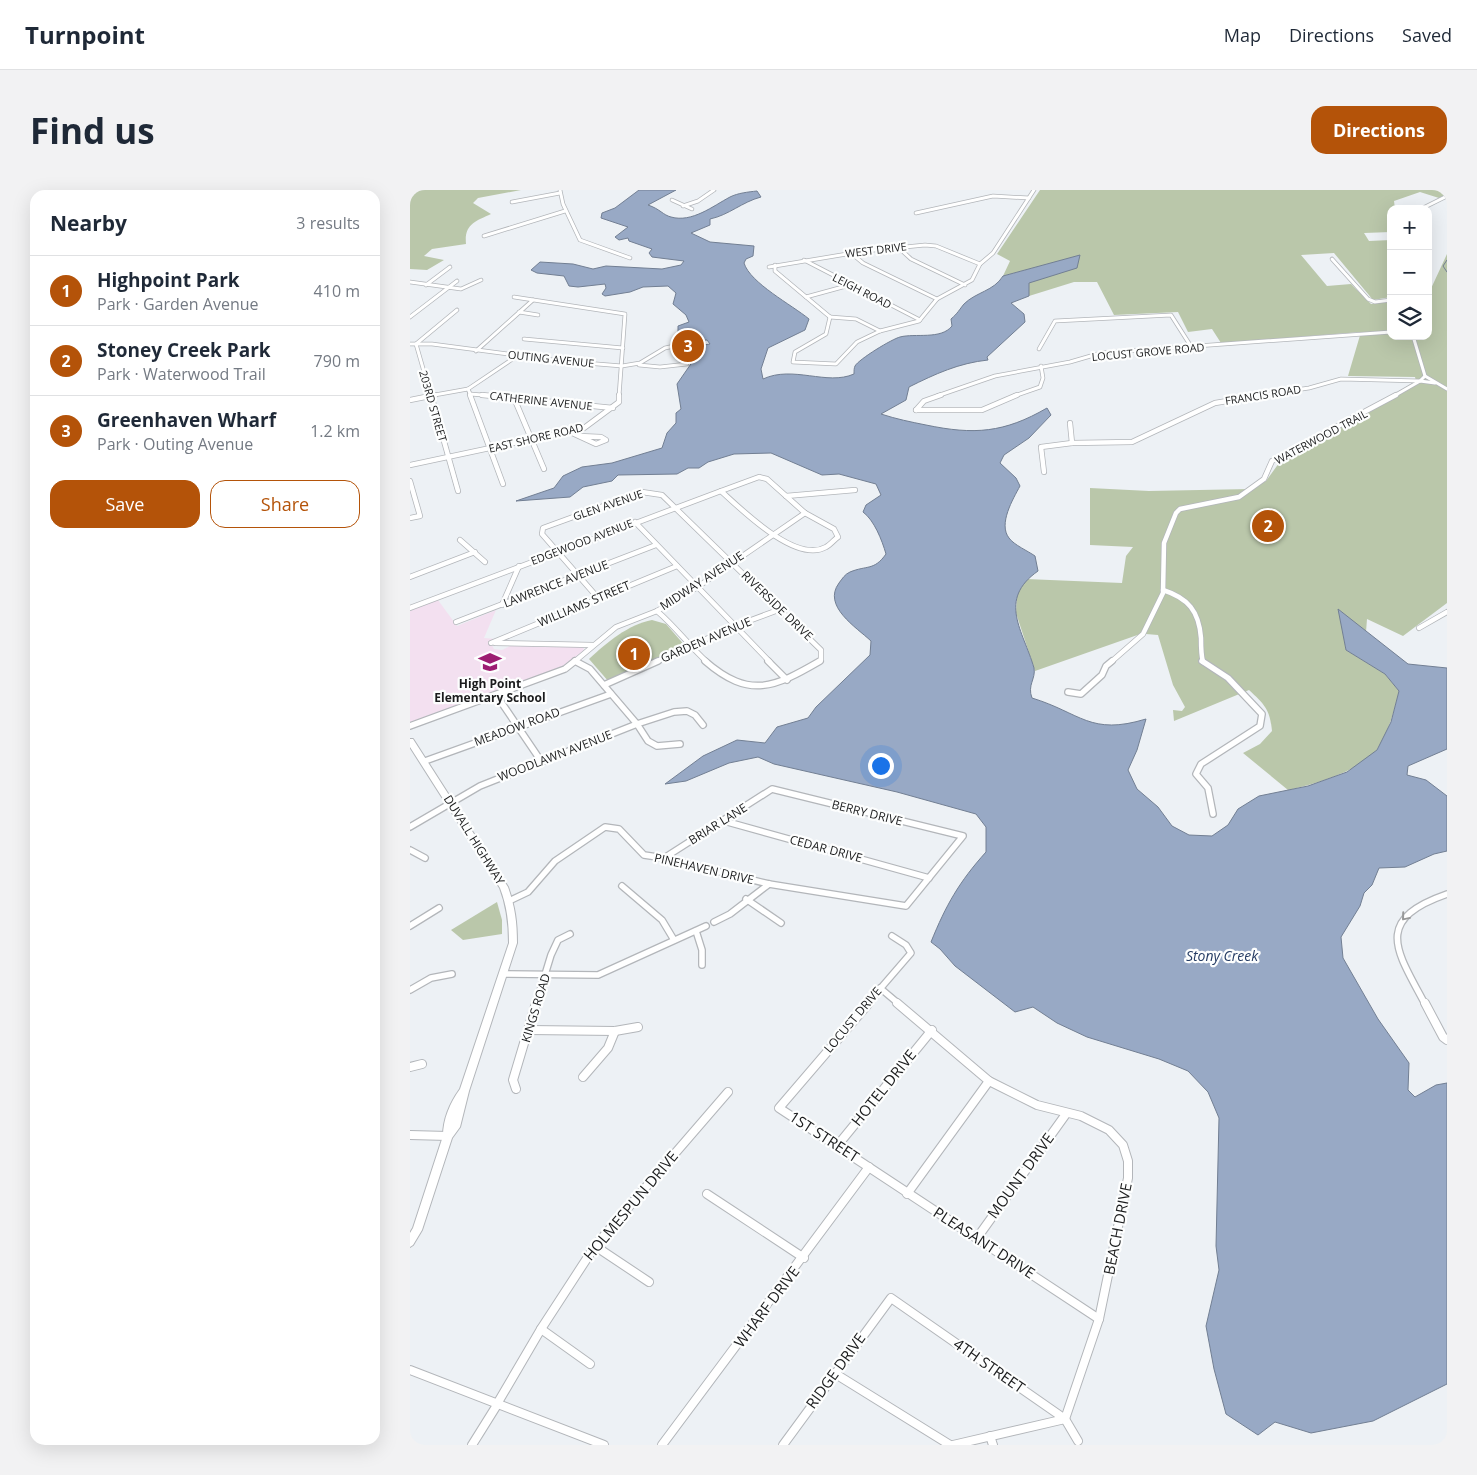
<!DOCTYPE html>
<meta charset="utf-8">
<style>
body{margin:0;font-family:"Open Sans",sans-serif;background:#f2f2f3;color:#1f2937}
.controls{position:absolute;right:15px;top:15px;display:grid;overflow:hidden;border-radius:10px;box-shadow:0 5px 20px #0002}
.controls button{width:45px;height:45px;display:grid;place-items:center;padding:0;border:0;border-bottom:1px solid #e0e1e3;background:#fff;color:#1f2937;font:25px sans-serif}
.you{position:absolute;left:470px;top:575px;width:18px;height:18px;margin:-12px;border:4px solid #fff;border-radius:50%;background:#1a73e8;box-shadow:0 0 0 8px #1a73e833}
.badge{display:grid;place-items:center;width:32px;height:32px;border-radius:50%;background:#b45309;color:#fff;font-size:16px;font-weight:700}
.pin{position:absolute;translate:-50% -50%;border:2px solid #fff;box-shadow:0 1px 5px #0006}
.list{margin:0;padding:0;list-style:none}
h2{display:flex;justify-content:space-between;align-items:center;height:65px;margin:0;padding:0 20px;font-size:21px}
h2 small{font-size:16px;font-weight:400;color:#747a83}
.list li{display:grid;grid-template-columns:32px 1fr auto;gap:15px;align-items:center;box-sizing:border-box;height:70px;padding:0 20px;border-top:1px solid #e0e1e3}
.list b{display:block;font-size:19px;white-space:nowrap}
.list p{margin:0;font-size:16px;white-space:nowrap;color:#747a83}
.list em{font-size:16px;font-style:normal;color:#747a83}
.actions{display:flex;gap:10px;padding:15px 20px}
.actions a{flex:1;padding:11px 0;border:1px solid #b45309;border-radius:15px;text-align:center;font-size:18px;color:#b45309}
.actions .main{background:#b45309;color:#fff}
.icon{flex:none;width:28px;height:28px;fill:none;stroke:currentColor;stroke-width:2;stroke-linecap:round;stroke-linejoin:round}
.map{position:relative;flex:none;width:1037px;height:1255px;overflow:hidden;border-radius:15px}
header{display:flex;align-items:center;gap:30px;box-sizing:border-box;height:70px;padding:0 25px;background:#fff;border-bottom:1px solid #e0e1e3}
header strong{font-size:24px}
nav{display:flex;gap:28px;margin-inline-start:auto;font-size:18px}
.intro{display:flex;align-items:center;justify-content:space-between;box-sizing:border-box;height:120px;padding:0 30px}
h1{margin:0;font-size:35px}
.button{padding:12px 22px;border-radius:15px;background:#b45309;color:#fff;font-size:18px;font-weight:700}
main{display:flex;gap:30px;padding:0 30px}
aside{flex:1;background:#fff;border-radius:15px;box-shadow:0 5px 20px #0002}
.map>svg:first-child{display:block}
.education{fill:#f3e0f0}
.green{fill:#bac7aa}
.water{fill:#98a9c5;stroke:#727f93}
.lines{fill:none;stroke-linecap:round;stroke-linejoin:round}
.stream{stroke:#727f93;stroke-width:1}
.minor-far3-casing{stroke:#b3b6ba;stroke-width:4.5}
.minor-far2-casing{stroke:#b3b6ba;stroke-width:6}
.minor-far1-casing{stroke:#b3b6ba;stroke-width:8}
.minor-casing{stroke:#b3b6ba;stroke-width:10}
.tertiary-casing{stroke:#b3b6ba;stroke-width:2}
.minor-far3{stroke:#fff;stroke-width:3}
.minor-far2{stroke:#fff;stroke-width:4.5}
.minor-far1{stroke:#fff;stroke-width:5.5}
.minor{stroke:#fff;stroke-width:8}
.tertiary{fill:#fff;fill-rule:evenodd}
.oneway{stroke:#989999}
.labels{text-anchor:middle;stroke-width:4.5;stroke-linejoin:round;paint-order:stroke}
.far-street-label{font-size:11px;fill:#1b1c1d;stroke:#fdfefe}
.street-label{font-size:12px;fill:#1b1c1d;stroke:#fdfefe}
.poi-label{font-size:12px;font-weight:bold;fill:#1b1c1d;stroke:#fdfefe}
.water-label{font-size:14px;font-style:italic;fill:#243b63;stroke:#fdfefe}
.near-street-label{font-size:15px;fill:#1b1c1d;stroke:#fdfefe}
</style>
<header>
<strong>Turnpoint</strong>
<nav><a>Map</a><a>Directions</a><a>Saved</a></nav>
</header>
<div class="intro"><h1>Find us</h1><a class="button">Directions</a></div>
<main>
<aside>
<h2>Nearby<small>3 results</small></h2>
<ul class="list">
<li><span class="badge">1</span><div><b>Highpoint Park</b><p>Park · Garden Avenue</p></div><em>410 m</em></li>
<li><span class="badge">2</span><div><b>Stoney Creek Park</b><p>Park · Waterwood Trail</p></div><em>790 m</em></li>
<li><span class="badge">3</span><div><b>Greenhaven Wharf</b><p>Park · Outing Avenue</p></div><em>1.2 km</em></li>
</ul>
<div class="actions"><a class="main">Save</a><a>Share</a></div>
</aside>
<div class="map">
<svg width="1037" height="1255" viewBox="0 0 1037 1255">
<rect width="100%" height="100%" fill="#edf1f5"/>
<path class="education" d="M28 410 47 436 86 420 74 448 86 449 81 453 84 459 92 460 100 456 171 457 174 458 173 461 149 479 0 532V421Z"/>
<g class="green">
<path d="M0 0H111L68 8 63 13 81 24C66 31 54 34 56 54L22 59 14 66 34 70 17 80 0 79Z"/>
<path d="M630 0H1037V4L1029 8 1010 2 984 11 985 19H981V42L954 43 959 51 981 50V107L963 110 924 63 891 65 917 96 941 94 961 114 981 111V146H1018V105L1037 64V413L993 446 957 429 956 442 929 420 936 460 975 484 989 501C984 521 979 541 968 558 954 580 902 595 878 600L833 563 850 554 862 541C860 519 854 514 839 500L764 531 763 520 772 521 775 517 763 495 748 445 736 444V442L625 481 606 423 607 402 616 389 712 393 716 366 723 357 680 355V298L739 301 840 299 856 291 877 262 950 225 1006 191 1005 187 938 186 951 142 811 153 802 139 778 142 768 122 704 125 687 92H664L619 106V93L634 87 670 66 593 86 600 71 587 64Z"/>
<path d="M242 430 256 434 277 458 199 492 179 469C196 453 219 434 242 430Z"/>
<path d="M87 712 92 730V744L53 750 41 740Z"/>
</g>
<path class="water" d="M229 0H266L238 15C250 19 253 25 261 27 282 33 303 16 320 7 328 3 338 2 347 1L351 7C332 12 319 25 300 29V35L281 43 300 52 344 56 343 66 336 69 334 73C340 93 382 115 399 129L395 140 358 158 351 179 353 189C383 175 417 196 444 184 444 181 444 178 445 176 449 169 482 149 490 147 505 143 531 150 542 136L541 129C548 123 549 120 554 114 566 102 584 101 593 86L670 65 667 78 619 93V106L601 113 614 124 615 132 577 167 578 170C549 173 525 184 499 197L496 210 471 224C486 229 501 232 516 235 564 245 594 243 637 218L641 225 619 248 594 265 590 273 606 288 610 296C603 309 588 334 599 348 604 355 618 361 625 366L628 381C587 410 613 440 624 478 626 489 617 495 622 508 671 523 680 546 736 529L727 560 718 580 727 599 748 617 762 636 779 645 802 646 818 635 828 619 849 606 898 596 937 582 967 560 981 532 989 501 975 484 936 460 928 419 998 474 1037 478V559L998 576 997 585 1016 590 1037 606V661L1024 664 995 677 969 678 962 695 954 703 950 716 931 747 933 768 968 829 999 873 998 900 1005 907 1026 895 1037 893V1194L963 1231 901 1243 865 1232 848 1245 816 1224 804 1179 796 1136 809 1080 806 1056 809 928 798 902 778 881 749 869 677 847 647 833 623 817 605 822 545 776 530 759 521 752C536 715 549 692 576 662V637L566 624 487 602 364 574 348 567 319 573 276 591 255 594 293 566 327 550 355 553 367 537 398 528 406 517 460 465 461 451C446 437 412 416 429 393 432 389 435 384 440 382 457 375 464 381 476 364 472 350 464 330 453 322L456 315 471 305 466 294 429 284 412 285 361 263 324 264 298 272 289 278H278L267 284 208 285 202 291 173 297 160 307 106 311 144 298 153 286 172 277 202 273 252 258 257 243 266 233V223L271 219 267 194 285 168 280 157 300 154 297 150 276 151 268 143V136L279 132 276 125 263 114 266 103 258 96 233 97 220 102 195 106 192 104 196 98 195 94 168 97 159 96 154 86 127 83 121 80 130 72 163 74 183 79 196 76 252 79 271 75 274 71 242 67 239 63 242 59 219 51 218 48 209 50 205 47 218 37 191 28 192 23 205 18Z"/>
<g class="lines">
<path class="stream" d="M1037 70 1033 76 1037 82"/>
<defs>
<g id="minor-far3">
<path d="M150 0 153 14 170 50 220 68"/>
<path d="M262 10 282 19"/>
<path d="M102 12 150 3"/>
<path d="M273 16 288 11 304 0"/>
<path d="M1011 19 1037 6"/>
<path d="M506 23 583 6 619 8"/>
<path d="M74 46 155 21"/>
<path d="M488 57 501 69 555 95"/>
<path d="M441 63 453 73 527 109"/>
<path d="M922 69 958 109 965 112 981 110"/>
<path d="M394 70 510 130"/>
<path d="M365 75V81L420 127"/>
<path d="M359 77 455 61 515 55 526 56 570 74"/>
<path d="M0 92 51 99 71 90"/>
<path d="M16 95 40 77"/>
<path d="M104 107 215 124 209 206"/>
<path d="M396 107 440 95"/>
<path d="M109 122 128 125"/>
<path d="M0 127 47 91"/>
<path d="M420 127 416 144 385 162 383 172 426 174 447 152 470 141 509 131 527 109 562 90 570 74 583 63 624 0"/>
<path d="M420 127 446 129 470 141"/>
<path d="M1003 146 1015 186 1037 199"/>
<path d="M114 149 213 158"/>
<path d="M0 154H22L151 171 212 176 230 173 255 158 278 153"/>
<path d="M629 159 645 131 761 125 782 158"/>
<path d="M66 161 123 110"/>
<path d="M229 175 250 177 277 174"/>
<path d="M60 204 85 206"/>
<path d="M19 206 58 199"/>
<path d="M21 206 6 154 47 120"/>
<path d="M61 206 58 199 107 166"/>
<path d="M527 206 585 186 660 172 691 163 981 142"/>
<path d="M604 206 630 197 633 188 631 176"/>
<path d="M846 206 899 198 931 189 1010 191 1015 186"/>
<path d="M984 206 1010 191 1025 193"/>
</g>
<g id="minor-far2">
<path d="M21 205 48 301"/>
<path d="M60 205 93 294"/>
<path d="M72 205 203 218"/>
<path d="M104 208 134 279"/>
<path d="M0 210 25 205"/>
<path d="M506 220 514 211 531 205"/>
<path d="M506 220H572L607 205"/>
<path d="M660 233 662 253"/>
<path d="M160 242 186 254 196 250 191 247 169 246"/>
<path d="M0 275 174 238 209 212V205"/>
<path d="M634 282 631 257 662 253 722 252 805 213 854 205"/>
<path d="M349 287 357 289 395 323 424 339 428 347C424 350 420 355 416 357 386 374 332 320 311 301Z"/>
<path d="M0 291 10 326 0 328"/>
<path d="M376 306 445 300"/>
<path d="M225 332 360 472"/>
<path d="M50 350 75 372"/>
<path d="M0 387 65 362"/>
<path d="M753 400C778 408 789 421 791 448 791 456 791 465 793 472"/>
<path d="M188 408 132 344 133 338 232 302 252 305 411 460V470L408 472"/>
<path d="M92 415 109 376"/>
<path d="M0 418 311 301"/>
<path d="M247 421C266 437 279 456 297 472"/>
<path d="M46 432 246 355"/>
<path d="M1009 438 1037 422"/>
<path d="M81 453 267 376"/>
<path d="M85 453 183 455"/>
<path d="M164 472 206 437 247 421 286 398 395 323"/>
<path d="M245 472 325 436 371 419"/>
<path d="M701 472 733 444 753 403 754 353 766 323 770 319 829 307 854 289 862 271 986 205"/>
</g>
<g id="minor-far1">
<path d="M165 471 180 479 227 534 238 551 247 556 270 554"/>
<path d="M295 471C340 510 365 497 410 471"/>
<path d="M358 471 377 490"/>
<path d="M792 471 818 488 852 524 850 536 791 574 786 584 798 598 803 624"/>
<path d="M194 495 248 471"/>
<path d="M658 502 671 504 692 485 696 476 702 471"/>
<path d="M87 506 131 571"/>
<path d="M0 536 155 479 165 471"/>
<path d="M15 571 201 504"/>
<path d="M362 599 553 646 496 716 359 694 254 668Z"/>
<path d="M314 631 519 688"/>
<path d="M0 637 70 596 227 534 264 522 277 521 285 525 293 535"/>
<path d="M0 660 15 668"/>
<path d="M212 696 252 730 264 750"/>
<path d="M336 709 371 733"/>
<path d="M99 711 118 702 145 671 195 637 209 639 234 665 254 668"/>
<path d="M304 732 320 724 359 694"/>
<path d="M0 736 29 718"/>
<path d="M286 741 292 760V775"/>
<path d="M94 784 188 785 296 736"/>
<path d="M470 798 489 814"/>
<path d="M0 800 21 788 42 784"/>
<path d="M126 814 141 765 148 750 160 744"/>
<path d="M457 814 501 763 496 755 482 746"/>
<path d="M1015 814C987 761 962 730 1037 704"/>
</g>
<g id="minor">
<path d="M459 813 369 918 689 1129"/>
<path d="M487 813 579 891 627 915 671 926 699 940 713 955 718 971V988L689 1129 655 1229 543 1255"/>
<path d="M1015 813 1033 847 1037 850"/>
<path d="M119 840 205 841 228 837"/>
<path d="M0 877 12 874"/>
<path d="M173 887 198 858 205 841"/>
<path d="M106 899 103 890 126 813"/>
<path d="M0 945 38 946"/>
<path d="M427 956 522 840"/>
<path d="M297 1004 394 1068"/>
<path d="M497 1004 579 891"/>
<path d="M567 1048 656 924"/>
<path d="M185 1056 239 1092"/>
<path d="M131 1139 180 1174"/>
<path d="M0 1180 194 1255"/>
<path d="M424 1183 540 1255"/>
<path d="M87 1214 131 1139 185 1056 318 902"/>
<path d="M580 1246 583 1255"/>
<path d="M62 1255 87 1215"/>
<path d="M252 1255 459 977"/>
<path d="M373 1255 481 1108 655 1229 668 1251"/>
</g>
<path id="tertiary" d="M0 549H3L98 697C105 717 107 732 107 753L59 901 50 937 42 948 12 1040 3 1055 0 1057V1043L3 1038 33 946C33 929 40 913 50 899L99 753C99 733 97 716 90 698L0 557Z"/>
</defs>
<use href="#minor-far3" class="minor-far3-casing"/>
<use href="#minor-far2" class="minor-far2-casing"/>
<use href="#minor-far1" class="minor-far1-casing"/>
<use href="#minor" class="minor-casing"/>
<use href="#tertiary" class="tertiary-casing"/>
<use href="#minor-far3" class="minor-far3"/>
<use href="#minor-far2" class="minor-far2"/>
<use href="#minor-far1" class="minor-far1"/>
<use href="#minor" class="minor"/>
<use href="#tertiary" class="tertiary"/>
</g>
<defs><path id="oneway-chevron" d="M-2-3.5L2.5 0L-2 3.5" fill="none" stroke-width="1.6" stroke-linecap="round" stroke-linejoin="round" transform="scale(1.25)"/></defs>
<use class="oneway" href="#oneway-chevron" transform="translate(995 727) rotate(130)"/>
<defs>
<symbol id="school-bare" viewBox="-9 -9 18 18"><path d="M0-5L7-2L0 1L-7-2ZM-4 1L0 2.5L4 1V4Q0 6-4 4Z" fill="#9c1d71" stroke="#fdfefe" stroke-width="2.5" paint-order="stroke"/></symbol>
</defs>
<g fill-rule="evenodd">
<use href="#school-bare" x="64" y="456" width="32" height="32"/>
</g>
<g class="labels">
<g class="far-street-label">
<text transform="translate(466 60) rotate(-7)" y="4">WEST DRIVE</text>
<text transform="translate(452 101) rotate(27)" y="4">LEIGH ROAD</text>
<text transform="translate(738 162) rotate(-5)" y="4">LOCUST GROVE ROAD</text>
<text transform="translate(141 169) rotate(6)" y="4">OUTING AVENUE</text>
<text transform="translate(853 205) rotate(-9)" y="4">FRANCIS ROAD</text>
<text transform="translate(131 211) rotate(6)" y="4">CATHERINE AVENUE</text>
<text transform="translate(23 216) rotate(74)" y="4">203RD STREET</text>
<text transform="translate(911 247) rotate(-28)" y="4">WATERWOOD TRAIL</text>
<text transform="translate(126 248) rotate(-13)" y="4">EAST SHORE ROAD</text>
<text transform="translate(198 315) rotate(-19)" y="4">GLEN AVENUE</text>
<text transform="translate(172 352) rotate(-21)" y="4">EDGEWOOD AVENUE</text>
</g>
<g class="street-label">
<text transform="translate(292 391) rotate(-33)" y="4">MIDWAY AVENUE</text>
<text transform="translate(146 394) rotate(-21)" y="4">LAWRENCE AVENUE</text>
<text transform="translate(174 414) rotate(-23)" y="4">WILLIAMS STREET</text>
<text transform="translate(367 416) rotate(44)" y="4">RIVERSIDE DRIVE</text>
<text transform="translate(296 450) rotate(-23)" y="4">GARDEN AVENUE</text>
<text transform="translate(107 537) rotate(-20)" y="4">MEADOW ROAD</text>
<text transform="translate(145 566) rotate(-21)" y="4">WOODLAWN AVENUE</text>
<text transform="translate(457 623) rotate(14)" y="4">BERRY DRIVE</text>
<text transform="translate(308 634) rotate(-32)" y="4">BRIAR LANE</text>
<text transform="translate(64 650) rotate(58)" y="4">DUVALL HIGHWAY</text>
<text transform="translate(416 659) rotate(15)" y="4">CEDAR DRIVE</text>
<text transform="translate(294 679) rotate(13)" y="4">PINEHAVEN DRIVE</text>
<text transform="translate(126 818) rotate(-73)" y="4">KINGS ROAD</text>
<text transform="translate(443 830) rotate(-50)" y="4">LOCUST DRIVE</text>
</g>
<g class="poi-label">
<text x="80" y="498">High Point<tspan x="80" dy="14">Elementary School</tspan></text>
</g>
<g class="water-label">
<text x="812" y="771">Stony Creek</text>
</g>
<g class="near-street-label">
<text transform="translate(474 898) rotate(-51)" y="5">HOTEL DRIVE</text>
<text transform="translate(414 947) rotate(33)" y="5">1ST STREET</text>
<text transform="translate(611 986) rotate(-54)" y="5">MOUNT DRIVE</text>
<text transform="translate(221 1016) rotate(-50)" y="5">HOLMESPUN DRIVE</text>
<text transform="translate(708 1039) rotate(-79)" y="5">BEACH DRIVE</text>
<text transform="translate(574 1053) rotate(33)" y="5">PLEASANT DRIVE</text>
<text transform="translate(357 1117) rotate(-53)" y="5">WHARF DRIVE</text>
<text transform="translate(579 1176) rotate(35)" y="5">4TH STREET</text>
<text transform="translate(426 1181) rotate(-54)" y="5">RIDGE DRIVE</text>
</g>
</g>
</svg>
<div class="controls">
<button>+</button>
<button>−</button>
<button><svg class="icon" aria-label="layers" viewBox="0 0 24 24"><path d="M12 4l9 5-9 5-9-5zM3 14l9 5 9-5"/></svg></button>
</div>
<div class="you"></div>
<div class="pin badge" style="left:224px;top:464px">1</div>
<div class="pin badge" style="left:858px;top:336px">2</div>
<div class="pin badge" style="left:278px;top:156px">3</div>
</div>
</main>
